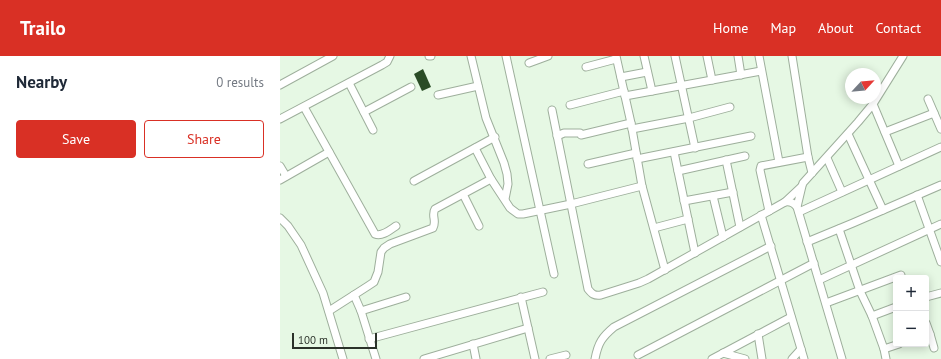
<!DOCTYPE html>
<meta charset="utf-8">
<style>
body{margin:0;font-family:"PT Sans",sans-serif;background:#f6f6f7;color:#1f2937}
.controls{position:absolute;right:12px;bottom:12px;display:grid;overflow:hidden;border-radius:4px;box-shadow:0 2px 10px #0003}
.controls button{width:36px;height:36px;display:grid;place-items:center;padding:0;border:0;border-bottom:1px solid #e0e1e3;background:#fff;color:#1f2937;font:20px sans-serif}
.compass{position:absolute;left:565px;top:12px;width:36px;height:36px;border-radius:50%;background:#fff;box-shadow:0 2px 10px #0003;rotate:64deg}
.scale{position:absolute;left:12px;bottom:10px;width:85px;box-sizing:border-box;padding-left:4px;border:2px solid #2b322a;border-top:0;font-size:11px;line-height:14px;white-space:nowrap;color:#2b322a;-webkit-text-stroke:3px #e6f8e4;paint-order:stroke}
.list{margin:0;padding:0;list-style:none}
h2{display:flex;justify-content:space-between;align-items:center;height:52px;margin:0;padding:0 16px;font-size:17px}
h2 small{font-size:13px;font-weight:400;color:#747a83}
.actions{display:flex;gap:8px;padding:12px 16px}
.actions a{flex:1;padding:9px 0;border:1px solid #d93025;border-radius:4px;text-align:center;font-size:14px;color:#d93025}
.actions .main{background:#d93025;color:#fff}
.map{position:relative;flex:none;width:661px;height:303px;overflow:hidden}
header{display:flex;align-items:center;gap:24px;box-sizing:border-box;height:56px;padding:0 20px;background:#d93025;color:#fff}
header strong{font-size:19px}
nav{display:flex;gap:22px;margin-inline-start:auto;font-size:14px}
main{display:flex}
aside{flex:1;background:#fff}
.map>svg:first-child{display:block}
.building{fill:#2a4c26}
.lines{fill:none;stroke-linecap:round;stroke-linejoin:round}
.minor-casing{stroke:#9eaf9c;stroke-width:9}
.minor{stroke:#fff;stroke-width:7}
</style>
<header>
<strong>Trailo</strong>
<nav><a>Home</a><a>Map</a><a>About</a><a>Contact</a></nav>
</header>
<main>
<aside>
<h2>Nearby<small>0 results</small></h2>
<ul class="list">
</ul>
<div class="actions"><a class="main">Save</a><a>Share</a></div>
</aside>
<div class="map">
<svg width="661" height="303" viewBox="0 0 661 303">
<rect width="100%" height="100%" fill="#e6f8e4"/>
<path class="building" d="M143 13 151 31 142 35 134 18Z"/>
<g class="lines">
<defs>
<g id="minor">
<path d="M149 0H151"/>
<path d="M191 0 206 62 224 107 227 118 228 128 225 143"/>
<path d="M226 0 274 218"/>
<path d="M336 0 351 67 362 130 385 214"/>
<path d="M364 0 372 35"/>
<path d="M395 0 415 92"/>
<path d="M427 0 432 24"/>
<path d="M458 0 461 19"/>
<path d="M479 0 499 106"/>
<path d="M512 0 528 101 532 117"/>
<path d="M249 7 268 0"/>
<path d="M306 11 336 3"/>
<path d="M341 21 367 16"/>
<path d="M69 27 93 74"/>
<path d="M0 29 53 0"/>
<path d="M158 39 198 30"/>
<path d="M345 40 481 15"/>
<path d="M648 43 661 73"/>
<path d="M593 48 619 110"/>
<path d="M290 49 344 35"/>
<path d="M24 51 95 178C102 181 110 174 116 170"/>
<path d="M272 54 308 233C312 238 314 240 321 239L359 227 368 223 505 146C510 145 514 147 517 151"/>
<path d="M84 56 131 31"/>
<path d="M0 63 102 9 107 6 110 0"/>
<path d="M352 73 409 62 450 51"/>
<path d="M605 76 654 57"/>
<path d="M568 78 603 154"/>
<path d="M301 79 351 67"/>
<path d="M277 80 284 77H300"/>
<path d="M195 92 211 123 230 152 238 158H243L291 148 362 130"/>
<path d="M394 96 415 197"/>
<path d="M547 102 562 136"/>
<path d="M357 103 471 80"/>
<path d="M446 104 460 171"/>
<path d="M308 108 356 97"/>
<path d="M0 110 6 120"/>
<path d="M398 115 465 100"/>
<path d="M0 124 49 96"/>
<path d="M134 125 215 81"/>
<path d="M183 138 199 170"/>
<path d="M637 139 661 206"/>
<path d="M433 140 443 181"/>
<path d="M404 145 453 136"/>
<path d="M505 146 521 131"/>
<path d="M489 155 480 114 481 110 528 101"/>
<path d="M519 156 661 91"/>
<path d="M481 159 524 303"/>
<path d="M0 162 8 170 21 189 43 237 63 303"/>
<path d="M374 172 408 163"/>
<path d="M559 173 580 235 592 260 604 293 606 303"/>
<path d="M527 186 573 167 661 129"/>
<path d="M539 224 661 168"/>
<path d="M74 239 81 255"/>
<path d="M241 241 255 303"/>
<path d="M646 241 661 237"/>
<path d="M546 247 621 219"/>
<path d="M49 255 88 230 94 226 98 216 101 196 104 192 110 188 153 172C157 165 151 159 155 153L211 123"/>
<path d="M592 260 616 251"/>
<path d="M646 267 650 278 646 279"/>
<path d="M478 278 482 303"/>
<path d="M650 278 654 292"/>
<path d="M89 283 263 236"/>
<path d="M193 288 196 303"/>
<path d="M604 293 619 288"/>
<path d="M443 297 465 303"/>
<path d="M358 299 534 207"/>
<path d="M96 303 81 255 126 241"/>
<path d="M144 303 248 272"/>
<path d="M270 303 286 299"/>
<path d="M315 303C318 287 322 281 334 271L491 190"/>
<path d="M432 303 511 261"/>
<path d="M512 303 521 293"/>
<path d="M562 303 517 151 522 130 523 127 578 66 593 48 623 0"/>
</g>
</defs>
<use href="#minor" class="minor-casing"/>
<use href="#minor" class="minor"/>
</g>
</svg>
<div class="controls">
<button>+</button>
<button>−</button>
</div>
<svg class="compass" viewBox="-18 -18 36 36"><path d="M0-13l5 13h-10z" fill="#e53935"/><path d="M0 13l5-13h-10z" fill="#747a83"/></svg>
<div class="scale">100 m</div>
</div>
</main>
